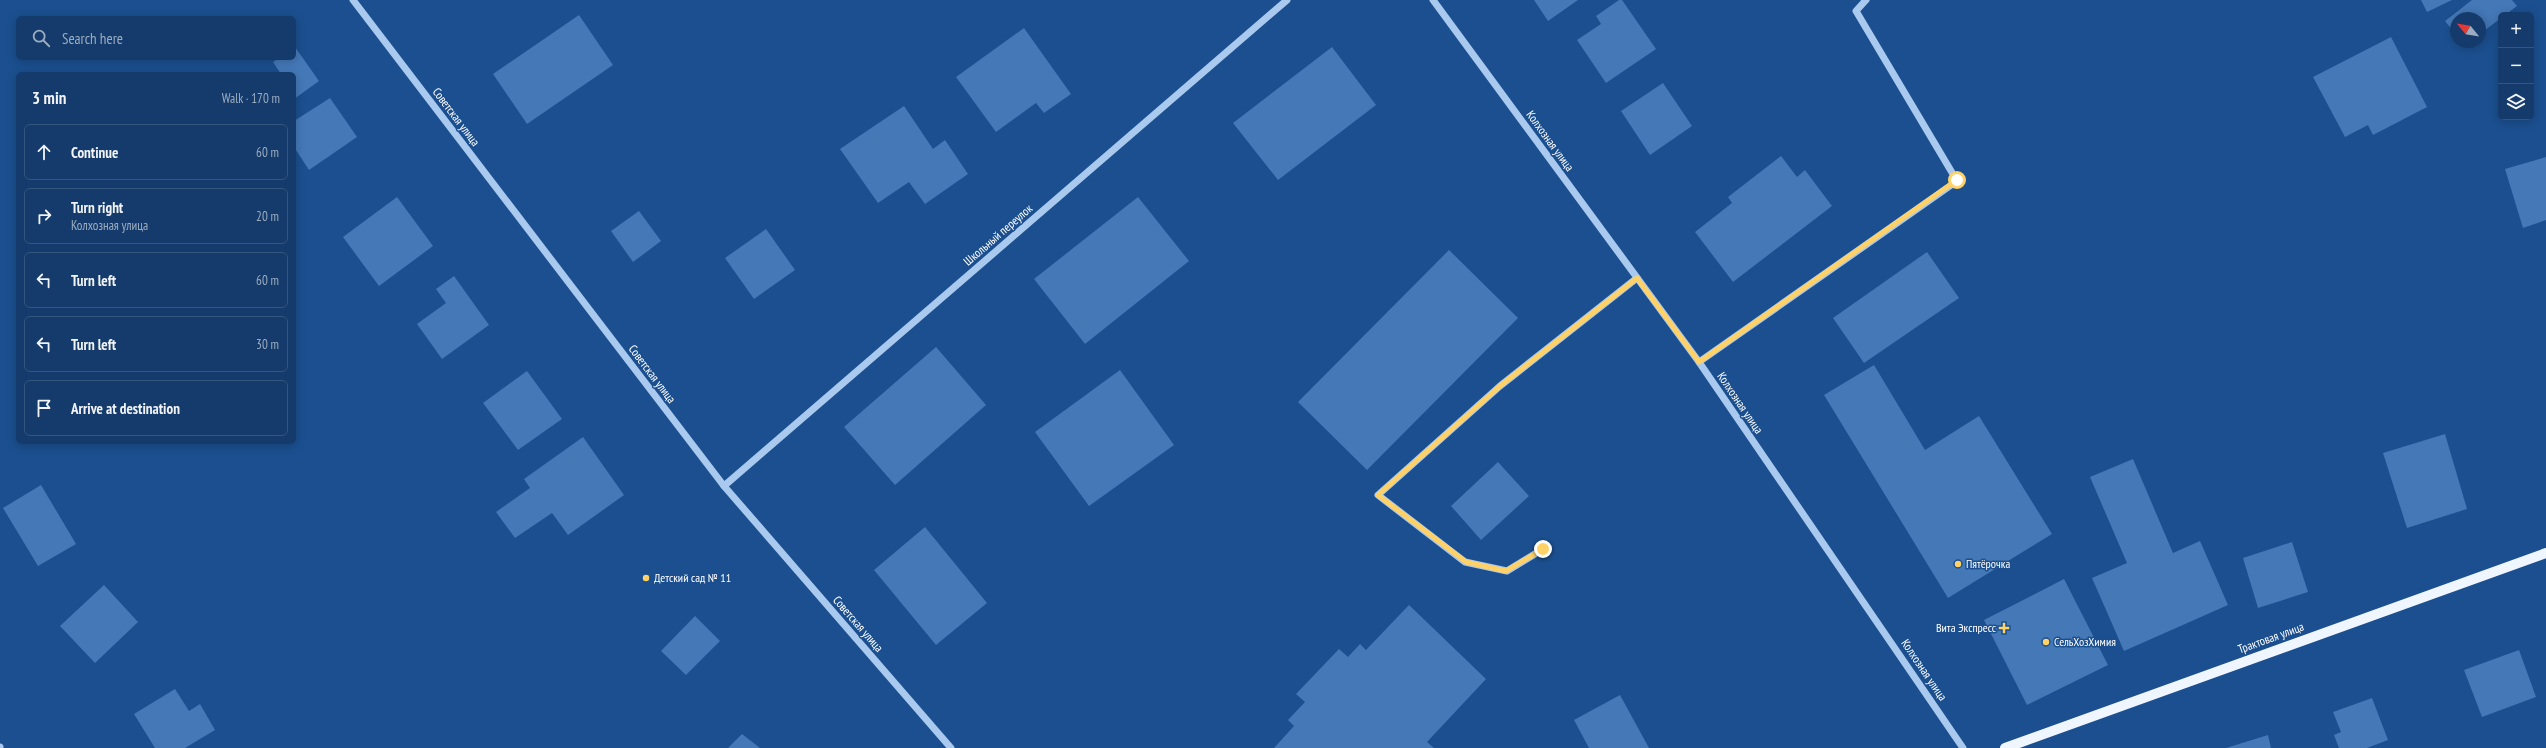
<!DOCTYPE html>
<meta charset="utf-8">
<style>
body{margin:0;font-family:"PT Sans Narrow",sans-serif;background:#214673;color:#f1f3f6}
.controls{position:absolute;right:12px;top:12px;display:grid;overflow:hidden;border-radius:6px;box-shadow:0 2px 10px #0003}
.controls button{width:36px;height:36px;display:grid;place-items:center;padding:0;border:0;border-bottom:1px solid #33557e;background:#143b6b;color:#f1f3f6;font:20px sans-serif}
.compass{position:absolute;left:2450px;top:12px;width:36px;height:36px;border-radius:50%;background:#143b6b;box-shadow:0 2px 10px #0003;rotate:300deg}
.stop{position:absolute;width:12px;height:12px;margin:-9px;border:3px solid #ffd166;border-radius:50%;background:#fff}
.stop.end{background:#ffd166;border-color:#fff;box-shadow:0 1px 4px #0008}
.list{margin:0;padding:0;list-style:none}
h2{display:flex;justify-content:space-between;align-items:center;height:52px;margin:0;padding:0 16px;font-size:17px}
h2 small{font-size:13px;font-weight:400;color:#9dadc1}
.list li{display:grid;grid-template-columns:26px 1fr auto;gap:12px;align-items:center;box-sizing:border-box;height:56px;margin:0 8px 8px;padding:0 8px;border:1px solid #33557e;border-radius:6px}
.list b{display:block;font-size:15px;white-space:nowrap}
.list p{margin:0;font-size:13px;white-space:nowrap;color:#9dadc1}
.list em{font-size:13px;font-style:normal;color:#9dadc1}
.icon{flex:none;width:22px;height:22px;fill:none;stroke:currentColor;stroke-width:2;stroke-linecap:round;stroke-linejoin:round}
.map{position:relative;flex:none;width:2546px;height:748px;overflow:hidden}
.search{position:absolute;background:#143b6b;box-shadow:0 2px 10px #0003;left:16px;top:16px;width:280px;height:44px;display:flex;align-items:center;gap:10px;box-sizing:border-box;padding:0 14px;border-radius:6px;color:#9dadc1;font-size:15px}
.panel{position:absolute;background:#143b6b;box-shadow:0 2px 10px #0003;left:16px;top:72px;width:280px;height:372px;border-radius:6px}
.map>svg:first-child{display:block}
.building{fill:#4478b7}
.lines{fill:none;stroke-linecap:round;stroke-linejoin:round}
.minor{stroke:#a9c9ee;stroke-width:7}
.major{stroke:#f0f6ff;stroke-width:10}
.route{stroke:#ffd166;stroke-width:5}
.poi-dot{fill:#ffd166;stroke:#1b4f8f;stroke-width:1.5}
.labels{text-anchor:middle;stroke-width:3;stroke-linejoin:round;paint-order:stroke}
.street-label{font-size:12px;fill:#fff;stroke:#1b4f8f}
.poi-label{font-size:12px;fill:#fff;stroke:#1b4f8f;text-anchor:start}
</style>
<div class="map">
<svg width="2546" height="748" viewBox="0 0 2546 748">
<rect width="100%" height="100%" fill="#1b4f8f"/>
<g class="building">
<path d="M1534 0H1578L1548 21Z"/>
<path d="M1619 0H1622L1656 49 1606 83 1577 40 1601 24 1596 16Z"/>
<path d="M2421 0H2452L2427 12Z"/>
<path d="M2472 0H2512L2517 6 2505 15H2501V18L2480 34V18H2456V35L2445 21Z"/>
<path d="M579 15 613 65 527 124 493 74Z"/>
<path d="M1024 28 1071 94 1044 113 1036 103 996 132 956 77Z"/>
<path d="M2391 37 2427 107 2373 135 2368 125 2345 137 2313 77Z"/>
<path d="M2461 42H2469L2464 46Z"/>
<path d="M295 47 319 81 294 99V74H281L273 62 279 58H294Z"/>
<path d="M1332 47 1376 105 1278 180 1233 123Z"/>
<path d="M1663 83 1692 126 1650 155 1621 111Z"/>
<path d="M330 98 357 137 309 170 294 147V121Z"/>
<path d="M904 106 933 149 945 140 968 174 925 204 909 182 878 203 840 149Z"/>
<path d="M1781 156 1797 177 1805 170 1832 206 1733 282 1695 232 1732 203 1728 197Z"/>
<path d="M2546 157V220L2523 228 2505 169Z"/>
<path d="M397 197 433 246 379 286 343 237Z"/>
<path d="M1138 197 1189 261 1085 344 1034 279Z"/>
<path d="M639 211 661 241 633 262 611 231Z"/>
<path d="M766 229 795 270 754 299 725 258Z"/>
<path d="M1449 250 1518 318 1367 470 1298 402Z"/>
<path d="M1927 252 1959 298 1864 363 1833 318Z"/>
<path d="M454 276 489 325 442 359 417 324 446 303 436 289Z"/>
<path d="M936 347 986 405 895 485 844 427Z"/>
<path d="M1874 365 1925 450 1979 416 2052 534 1948 598 1824 395Z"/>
<path d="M1120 370 1174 445 1089 506 1035 432Z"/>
<path d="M527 371 562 419 518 450 483 403Z"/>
<path d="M2445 434 2467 509 2407 528 2383 453Z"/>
<path d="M583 437 624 495 568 535 552 513 515 538 496 512 530 488 524 479Z"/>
<path d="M2133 459 2173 553 2200 541 2228 605 2124 651 2092 578 2127 563 2090 477Z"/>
<path d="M1498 462 1529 496 1481 540 1451 506Z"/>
<path d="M41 485 76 544 38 566 3 508Z"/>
<path d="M925 527 987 603 936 645 874 570Z"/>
<path d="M2292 542 2308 592 2258 608 2243 558Z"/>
<path d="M2064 579 2108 665 2027 705 1984 620Z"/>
<path d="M104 585 138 622 95 663 60 626Z"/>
<path d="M1409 605 1486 679 1427 742 1434 748H1274L1294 726 1288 720 1305 702 1296 694 1339 649 1348 657 1360 644 1366 650Z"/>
<path d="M695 616 720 641 686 675 661 651Z"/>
<path d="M2519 650 2536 697 2482 717 2464 670Z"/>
<path d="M175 689 189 711 200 704 215 730 185 748H155L134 714Z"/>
<path d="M1620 695 1649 748H1589L1574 720Z"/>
<path d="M2372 698 2388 740 2367 748H2339L2334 735 2341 732 2333 712Z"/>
<path d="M742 734 760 748H728Z"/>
<path d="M2268 735 2271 748H2226Z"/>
</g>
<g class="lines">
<g class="minor">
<path d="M353 0 724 486 951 748"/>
<path d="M1433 0 1699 362 1963 748"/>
<path d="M1699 362 1957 181 1856 11 1866 0"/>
<path d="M724 486 1287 0"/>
<path d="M1543 549 1507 571 1465 562 1378 495 1500 386 1637 278"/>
<path d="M0 747V748"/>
</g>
<path class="major" d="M2005 748 2546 553"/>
</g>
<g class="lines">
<path class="route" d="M1543 549 1506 571 1466 562 1378 495 1500 386 1637 278 1699 362 1957 180"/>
</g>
<g class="poi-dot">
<circle cx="1958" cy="564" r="4"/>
<circle cx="646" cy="578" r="4"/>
<path d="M2002 622h4v4h4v4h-4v4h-4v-4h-4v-4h4z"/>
<circle cx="2046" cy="642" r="4"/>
</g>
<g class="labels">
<g class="street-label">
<text transform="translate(456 117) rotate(53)" y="4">Советская улица</text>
<text transform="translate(1550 141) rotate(54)" y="4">Колхозная улица</text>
<text transform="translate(998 235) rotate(-41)" y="4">Школьный переулок</text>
<text transform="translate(652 374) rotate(53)" y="4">Советская улица</text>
<text transform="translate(1740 403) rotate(56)" y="4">Колхозная улица</text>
<text transform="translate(858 624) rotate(49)" y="4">Советская улица</text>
<text transform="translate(2271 638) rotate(-20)" y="4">Трактовая улица</text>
<text transform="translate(1924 670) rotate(56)" y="4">Колхозная улица</text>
</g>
<g class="poi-label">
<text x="1966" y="568">Пятёрочка</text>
<text x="654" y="582">Детский сад № 11</text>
<text x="1996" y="632" text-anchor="end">Вита Экспресс</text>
<text x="2054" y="646">СельХозХимия</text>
</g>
</g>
</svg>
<div class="controls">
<button>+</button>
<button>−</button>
<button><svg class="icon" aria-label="layers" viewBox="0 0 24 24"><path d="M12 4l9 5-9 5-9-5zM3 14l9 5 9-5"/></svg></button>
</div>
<svg class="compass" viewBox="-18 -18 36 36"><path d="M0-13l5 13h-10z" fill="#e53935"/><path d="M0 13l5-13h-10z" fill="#9dadc1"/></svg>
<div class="stop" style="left:1957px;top:180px"></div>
<div class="stop end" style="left:1543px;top:549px"></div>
<div class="search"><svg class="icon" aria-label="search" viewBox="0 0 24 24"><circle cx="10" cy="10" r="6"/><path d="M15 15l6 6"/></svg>Search here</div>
<section class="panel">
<h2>3 min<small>Walk · 170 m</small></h2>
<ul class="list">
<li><svg class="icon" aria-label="ahead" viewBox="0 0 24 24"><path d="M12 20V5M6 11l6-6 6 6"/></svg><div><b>Continue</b></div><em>60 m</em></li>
<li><svg class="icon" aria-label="right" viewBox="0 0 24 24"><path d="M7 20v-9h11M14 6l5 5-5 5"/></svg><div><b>Turn right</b><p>Колхозная улица</p></div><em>20 m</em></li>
<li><svg class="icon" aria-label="left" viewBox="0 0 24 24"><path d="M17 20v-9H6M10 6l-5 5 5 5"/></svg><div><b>Turn left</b></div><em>60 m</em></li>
<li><svg class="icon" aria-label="left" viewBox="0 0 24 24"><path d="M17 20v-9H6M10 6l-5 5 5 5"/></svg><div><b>Turn left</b></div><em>30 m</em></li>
<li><svg class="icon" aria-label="arrive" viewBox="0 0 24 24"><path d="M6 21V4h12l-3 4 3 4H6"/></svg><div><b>Arrive at destination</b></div></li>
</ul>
</section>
</div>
